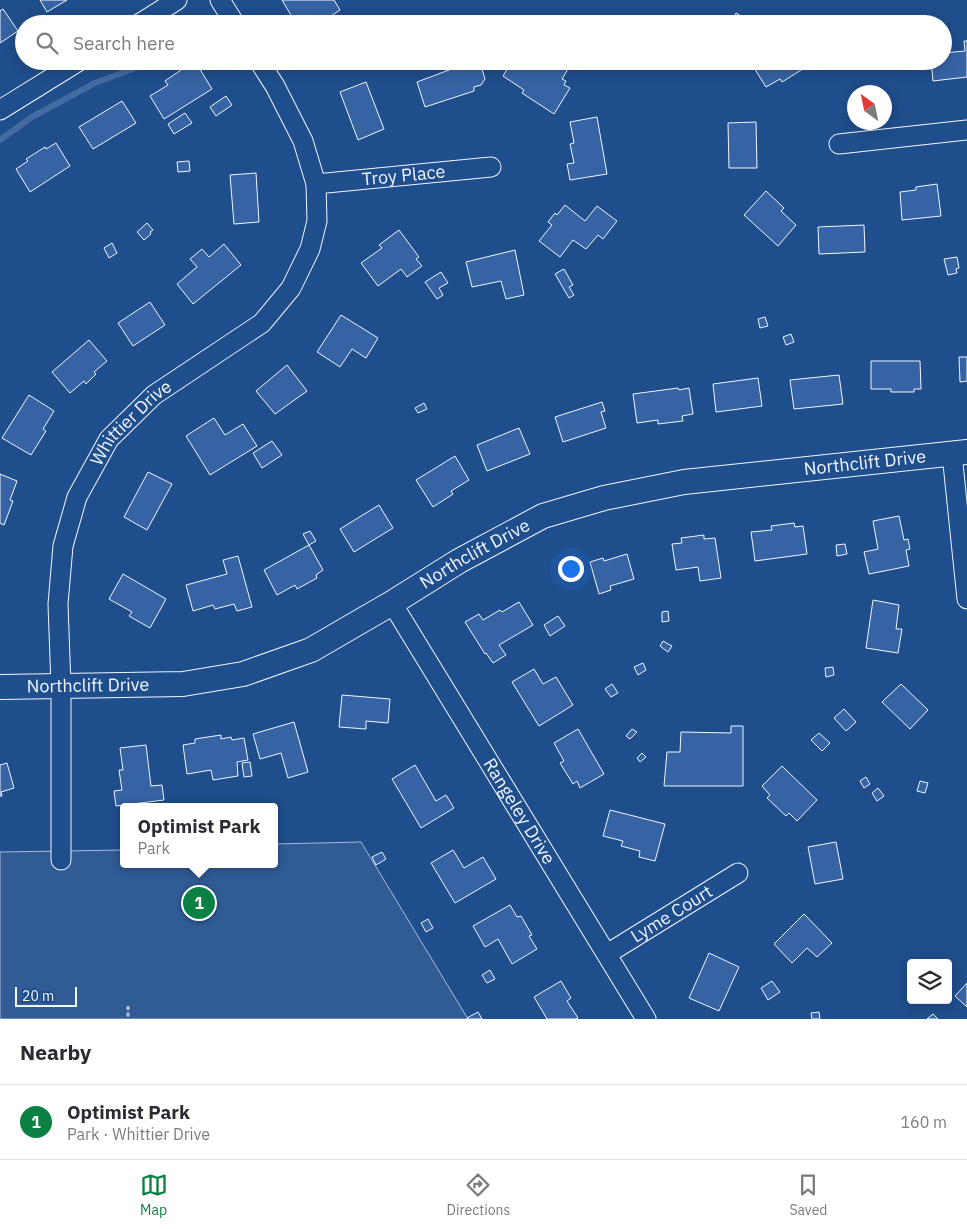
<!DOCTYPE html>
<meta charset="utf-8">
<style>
body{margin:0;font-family:"IBM Plex Sans",sans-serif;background:#f2f2f3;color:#2b2b33}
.controls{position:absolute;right:15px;bottom:15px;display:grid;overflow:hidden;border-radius:5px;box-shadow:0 2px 12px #0003}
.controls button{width:45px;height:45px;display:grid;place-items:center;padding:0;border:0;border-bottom:1px solid #e1e1e2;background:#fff;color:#2b2b33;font:25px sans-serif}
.compass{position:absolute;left:847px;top:85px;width:45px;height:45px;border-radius:50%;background:#fff;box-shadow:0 2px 12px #0003;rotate:327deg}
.scale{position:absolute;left:15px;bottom:12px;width:62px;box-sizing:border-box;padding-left:5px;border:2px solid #f2f6ff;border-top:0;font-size:14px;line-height:18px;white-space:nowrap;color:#f2f6ff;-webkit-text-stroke:4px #1f4e8c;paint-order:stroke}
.you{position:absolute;left:570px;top:568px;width:18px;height:18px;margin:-12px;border:4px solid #fff;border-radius:50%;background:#1a73e8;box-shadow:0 0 0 8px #1a73e833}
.badge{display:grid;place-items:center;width:32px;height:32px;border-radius:50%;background:#0b8043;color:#fff;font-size:16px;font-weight:700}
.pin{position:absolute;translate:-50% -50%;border:2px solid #fff;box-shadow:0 1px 5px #0006}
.popup{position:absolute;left:120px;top:803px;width:158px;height:65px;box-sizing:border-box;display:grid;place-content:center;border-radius:5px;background:#fff;filter:drop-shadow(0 1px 4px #0005);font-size:16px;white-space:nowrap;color:#7c7c81}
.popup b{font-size:19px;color:#2b2b33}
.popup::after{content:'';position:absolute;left:50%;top:100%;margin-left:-10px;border:10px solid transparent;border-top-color:#fff}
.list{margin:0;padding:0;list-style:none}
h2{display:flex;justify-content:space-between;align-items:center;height:65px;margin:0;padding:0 20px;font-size:21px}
h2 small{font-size:16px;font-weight:400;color:#7c7c81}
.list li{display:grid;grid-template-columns:32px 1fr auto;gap:15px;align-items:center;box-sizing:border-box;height:75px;padding:0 20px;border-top:1px solid #e1e1e2}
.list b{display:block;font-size:19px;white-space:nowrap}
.list p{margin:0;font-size:16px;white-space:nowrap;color:#7c7c81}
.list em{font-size:16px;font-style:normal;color:#7c7c81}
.icon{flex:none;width:28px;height:28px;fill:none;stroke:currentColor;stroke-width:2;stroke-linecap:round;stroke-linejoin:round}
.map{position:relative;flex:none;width:967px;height:1019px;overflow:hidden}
.search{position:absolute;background:#fff;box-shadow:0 2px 12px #0003;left:15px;right:15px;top:15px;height:55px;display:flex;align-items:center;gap:12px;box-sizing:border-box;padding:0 18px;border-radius:28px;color:#7c7c81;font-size:19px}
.sheet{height:140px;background:#fff}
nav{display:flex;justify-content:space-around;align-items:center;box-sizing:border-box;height:70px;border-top:1px solid #e1e1e2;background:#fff;font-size:14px;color:#7c7c81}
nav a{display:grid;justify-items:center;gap:2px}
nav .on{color:#0b8043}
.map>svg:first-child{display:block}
.built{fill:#305b95;stroke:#a8bbd7}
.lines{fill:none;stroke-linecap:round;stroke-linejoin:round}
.stream{stroke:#446ba0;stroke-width:6}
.building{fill:#3563a3;stroke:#f2f6ff}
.minor-casing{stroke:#f2f6ff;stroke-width:21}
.tertiary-casing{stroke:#f2f6ff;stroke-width:26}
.path{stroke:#b3c4dc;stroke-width:3;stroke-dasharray:4 2.5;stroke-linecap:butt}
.minor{stroke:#1f4e8c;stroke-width:19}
.tertiary{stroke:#1f4e8c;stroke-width:24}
.labels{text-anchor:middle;stroke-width:4;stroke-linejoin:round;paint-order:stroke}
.street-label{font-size:18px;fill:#f2f6ff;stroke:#1f4e8c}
</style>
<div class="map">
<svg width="967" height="1019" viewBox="0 0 967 1019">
<rect width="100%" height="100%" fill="#1f4e8c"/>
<path class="built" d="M361 842 468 1019H0V852L124 850V864H274V844Z"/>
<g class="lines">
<g class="stream">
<path d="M350 24 377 18 425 24"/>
<path d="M0 140 32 117 95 83 154 61"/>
</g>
</g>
<g class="building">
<path d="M40 0H67L47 12Z"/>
<path d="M282 0H334L340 10 322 22 321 20 314 24H308L303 17 295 22Z"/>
<path d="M3 9 18 31 0 43V11Z"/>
<path d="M736 13 741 16 738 23 732 21Z"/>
<path d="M526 15 534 24H519L518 23Z"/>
<path d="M357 19 360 24H351L350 23Z"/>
<path d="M964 41H967V77L933 81 931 61H943V53L965 51Z"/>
<path d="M185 61H195L212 89 164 119 150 96 168 85 165 81 181 70 178 66Z"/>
<path d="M512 61H530L542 69 547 61H557L568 69 562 79 566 81 564 85 570 88 554 114 522 93 524 90 503 76Z"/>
<path d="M754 61H808L804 64 806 67 782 82 780 79 766 87 751 63Z"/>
<path d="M845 61H888V64L846 68Z"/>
<path d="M465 64 466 67 475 64 482 69 485 79 481 85 474 87V91L425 107 417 82Z"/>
<path d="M366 82 384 129 358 140 340 92Z"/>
<path d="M226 96 232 105 216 116 210 107Z"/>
<path d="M122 101 136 123 93 149 79 127Z"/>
<path d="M185 113 192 123 174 134 168 124Z"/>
<path d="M597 117 607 174 570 180 567 164 574 163 570 144 574 143 570 122Z"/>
<path d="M756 122 757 168H729L728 123Z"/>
<path d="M56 143 70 166 30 192 16 169 28 161 26 159 45 147 46 149Z"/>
<path d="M189 161 190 171 178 172 177 162Z"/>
<path d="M256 173 259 222 234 224 230 175Z"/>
<path d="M937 184 941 216 902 220 900 192 916 190V187Z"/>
<path d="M766 191 784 208 781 211 796 225 778 246 744 215Z"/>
<path d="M565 205 585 221 597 206 617 221 603 239 598 235 586 249 573 240 560 257 539 241 552 225 548 222 555 213 557 215Z"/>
<path d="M147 223 153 230 150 232 151 234 144 240 137 232Z"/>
<path d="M864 225 865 252 819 254 818 227Z"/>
<path d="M399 230 419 257 416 259 422 266 407 277 401 269 378 286 361 263 382 248 379 245Z"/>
<path d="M112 243 117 253 109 258 104 248Z"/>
<path d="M224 244 241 265 193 304 177 284 197 267 190 259 202 249 209 257Z"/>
<path d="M515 250 524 295 506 299 501 281 472 287 466 262Z"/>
<path d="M957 257 959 268 956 269 957 273 948 275 944 259Z"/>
<path d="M564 269 573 285 569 287 574 295 569 298 555 274Z"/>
<path d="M441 272 448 283 439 288 443 295 437 299 425 282Z"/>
<path d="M150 302 165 325 133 346 118 323Z"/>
<path d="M341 315 378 338 366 358 352 349 340 367 317 352Z"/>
<path d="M765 317 768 326 760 328 758 319Z"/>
<path d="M791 334 794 342 786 345 783 337Z"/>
<path d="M89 340 107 361 94 372 96 374 86 384 84 381 70 393 52 372Z"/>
<path d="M959 357H967V381L960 382Z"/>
<path d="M871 361H920L921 389H914V392H891V389H871Z"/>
<path d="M287 365 307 391 275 414 256 391Z"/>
<path d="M839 375 843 404 794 409 790 380Z"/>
<path d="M758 378 762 406 716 412 713 384Z"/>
<path d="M678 388 679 390 689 388 693 414 682 416 683 421 658 424V420L637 423 633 394Z"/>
<path d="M29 395 54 411 43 429 46 431 31 455 2 438Z"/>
<path d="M602 402 605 411 601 412 606 428 563 442 555 417Z"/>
<path d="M424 403 427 409 418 413 415 408Z"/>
<path d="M214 418 225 435 243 424 257 446 210 475 186 436Z"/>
<path d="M519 428 530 454 487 471 477 445Z"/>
<path d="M272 441 282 455 262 468 253 453Z"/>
<path d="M455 456 469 480 451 491 453 494 433 507 416 480Z"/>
<path d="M148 472 172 484 147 530 124 517Z"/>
<path d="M0 474 17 481 10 500 13 501 4 525 0 523Z"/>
<path d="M379 505 393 528 354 552 340 529Z"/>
<path d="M899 516 904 540 908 539 910 549 906 550 909 566 869 574 864 552 878 549 873 521Z"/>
<path d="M794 523 795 527 803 526 807 554 755 561 751 532 772 530 771 526Z"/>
<path d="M310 531 316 541 309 545 303 534Z"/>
<path d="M704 535V539L715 538 721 578 700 581 698 567 676 570 672 544 682 543 681 538Z"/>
<path d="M845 544 847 554 837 556 836 545Z"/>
<path d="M309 545 323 570 316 575 317 578 297 589 295 585 277 595 264 570Z"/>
<path d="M627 554 634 579 610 586 611 590 599 594 590 562 603 558 604 561Z"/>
<path d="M238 556 252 607 237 611 234 604 215 609 213 605 193 611 186 585 227 574 223 560Z"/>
<path d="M123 574 166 599 150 628 129 616 132 612 109 599Z"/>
<path d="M873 600 899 605 896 629H902L898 653 866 648Z"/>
<path d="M519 602 533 625 499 645 506 655 493 663 486 653 485 654 465 622 479 614 483 620 500 610 502 612Z"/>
<path d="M668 611 669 621 662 622V612Z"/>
<path d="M558 616 565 626 550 636 544 625Z"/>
<path d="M663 641 672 646 668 652 660 646Z"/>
<path d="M643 663 646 670 638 675 634 667Z"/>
<path d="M833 667 834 675 826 677 825 668Z"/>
<path d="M534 669 543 684 556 677 573 705 539 726 512 682Z"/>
<path d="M612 684 618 693 611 697 605 689Z"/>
<path d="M901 684 928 710 910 729 882 702Z"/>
<path d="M342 695 390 699 388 723 366 721V729L339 727Z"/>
<path d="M844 709 856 722 846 731 834 718Z"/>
<path d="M294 722 308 772 288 778 281 753 260 759 253 734Z"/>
<path d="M731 726H743V786H664L667 752H680L681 732 731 733Z"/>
<path d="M578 729 604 774 580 788 577 781 573 784 560 763 564 761 554 743Z"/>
<path d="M632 729 637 732 630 739 626 736Z"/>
<path d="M819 733 830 743 822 751 811 740Z"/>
<path d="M221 735V739L231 737 232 740 244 738 248 760 237 762 238 776 213 780 211 770 187 774 183 745 195 743V739Z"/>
<path d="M146 745 151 786 162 785 164 800 116 806 114 791 122 790 119 770H123L120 748Z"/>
<path d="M642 753 646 757 640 762 637 758Z"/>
<path d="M250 762 252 776 244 777 242 763Z"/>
<path d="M7 763 14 788 1 792 2 796H0V765Z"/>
<path d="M415 765 436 801 446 795 454 808 421 828 392 779Z"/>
<path d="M782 766 817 800 797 821 789 813 786 816 767 798 770 795 762 786Z"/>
<path d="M866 777 870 784 864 788 860 781Z"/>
<path d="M920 781 928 783 925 793 917 791Z"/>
<path d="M878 788 884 796 877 801 872 793Z"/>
<path d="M610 810 665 824 655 861 639 857 640 851 621 846 623 841 603 836Z"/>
<path d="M836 842 843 879 815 884 808 847Z"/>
<path d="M453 850 464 868 483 857 496 879 455 903 431 863Z"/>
<path d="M382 852 386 859 376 865 372 857Z"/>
<path d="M510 905 517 917 521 916 532 935 529 936 537 949 512 964 498 939 485 947 473 926Z"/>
<path d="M804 914 832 943 817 957 807 948 792 963 774 944Z"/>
<path d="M428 919 433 928 426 932 421 923Z"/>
<path d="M709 953 739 967 719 1011 689 998Z"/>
<path d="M490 970 495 979 487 983 482 975Z"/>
<path d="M561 981 571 998 567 1001 578 1018 576 1019H547L534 997Z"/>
<path d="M772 981 780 992 768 1000 761 988Z"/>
<path d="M967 983V1007L955 996Z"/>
<path d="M478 1012 482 1019H468L467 1018Z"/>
<path d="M819 1012 820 1019H812L811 1013Z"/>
<path d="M933 1014 938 1019H927Z"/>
</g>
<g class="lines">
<defs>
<g id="minor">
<path d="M220 0 235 24"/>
<path d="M139 24 177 0"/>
<path d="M0 110 79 61"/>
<path d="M839 144 967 130"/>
<path id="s1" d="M316 184 491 167"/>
<path d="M952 454 967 599"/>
<path id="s2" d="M392 603 646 1019"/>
<path id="s3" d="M61 860V686L58 604 63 546 77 497 109 439 154 395 262 323 291 288 310 249 317 221 316 184 303 141 275 86 259 61"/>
<path id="s4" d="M607 954 738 873"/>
</g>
<g id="tertiary">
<path id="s5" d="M0 687 183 684 243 674 311 650 392 603 459 561 543 516 604 498 684 482 967 452"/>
</g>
</defs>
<use href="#minor" class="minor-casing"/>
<use href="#tertiary" class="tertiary-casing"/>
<path class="path" d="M128 1006V1019"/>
<use href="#minor" class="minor"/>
<use href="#tertiary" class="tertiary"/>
</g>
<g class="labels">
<g class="street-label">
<text dy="6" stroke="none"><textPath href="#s1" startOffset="88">Troy Place</textPath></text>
<text dy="6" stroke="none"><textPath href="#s3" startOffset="458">Whittier Drive</textPath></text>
<text dy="6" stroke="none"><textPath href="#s5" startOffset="911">Northclift Drive</textPath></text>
<text dy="6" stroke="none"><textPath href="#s5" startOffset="506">Northclift Drive</textPath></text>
<text dy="6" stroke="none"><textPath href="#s5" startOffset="88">Northclift Drive</textPath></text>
<text dy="6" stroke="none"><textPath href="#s2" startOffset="244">Rangeley Drive</textPath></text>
<text dy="6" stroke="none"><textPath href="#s4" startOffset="76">Lyme Court</textPath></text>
</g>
</g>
</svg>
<div class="controls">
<button><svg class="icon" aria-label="layers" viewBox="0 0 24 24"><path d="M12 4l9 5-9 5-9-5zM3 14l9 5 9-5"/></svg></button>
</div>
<svg class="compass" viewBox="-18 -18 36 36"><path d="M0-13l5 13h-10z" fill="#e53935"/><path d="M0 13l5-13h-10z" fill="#7c7c81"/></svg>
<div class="scale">20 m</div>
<div class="you"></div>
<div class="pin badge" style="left:199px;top:903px">1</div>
<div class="popup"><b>Optimist Park</b>Park</div>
<div class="search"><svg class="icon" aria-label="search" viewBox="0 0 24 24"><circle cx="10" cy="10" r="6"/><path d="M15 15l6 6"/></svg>Search here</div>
</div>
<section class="sheet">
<h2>Nearby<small></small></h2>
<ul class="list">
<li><span class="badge">1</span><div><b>Optimist Park</b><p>Park · Whittier Drive</p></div><em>160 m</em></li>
</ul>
</section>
<nav>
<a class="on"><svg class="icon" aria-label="map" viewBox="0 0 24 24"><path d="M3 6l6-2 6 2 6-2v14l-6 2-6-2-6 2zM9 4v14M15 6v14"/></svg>Map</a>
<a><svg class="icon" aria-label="directions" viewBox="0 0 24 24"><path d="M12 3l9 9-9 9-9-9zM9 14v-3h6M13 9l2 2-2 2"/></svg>Directions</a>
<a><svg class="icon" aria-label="saved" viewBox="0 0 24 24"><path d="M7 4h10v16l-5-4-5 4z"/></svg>Saved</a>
</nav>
